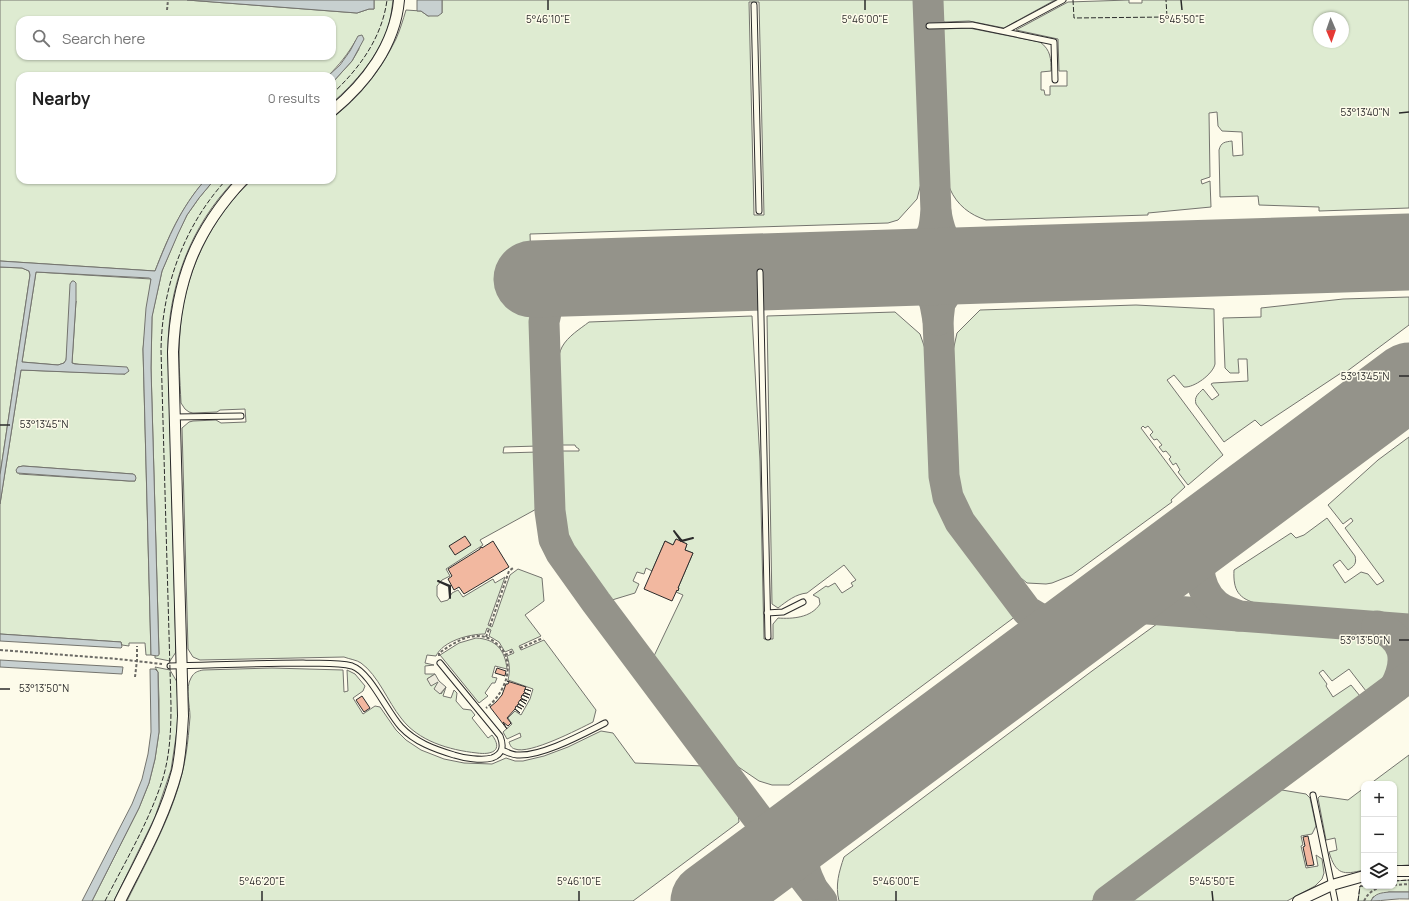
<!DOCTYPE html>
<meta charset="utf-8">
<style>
body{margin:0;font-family:Manrope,sans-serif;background:#f6f6f6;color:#222}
.controls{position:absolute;right:12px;bottom:12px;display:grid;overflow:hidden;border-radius:8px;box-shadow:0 1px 3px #0004}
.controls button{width:36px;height:36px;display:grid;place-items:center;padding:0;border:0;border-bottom:1px solid #e0e0e0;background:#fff;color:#222;font:20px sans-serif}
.compass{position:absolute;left:1313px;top:12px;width:36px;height:36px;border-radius:50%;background:#fff;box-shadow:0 1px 3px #0004;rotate:178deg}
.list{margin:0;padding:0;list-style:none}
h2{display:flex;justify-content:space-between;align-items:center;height:52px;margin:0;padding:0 16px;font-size:17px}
h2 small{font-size:13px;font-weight:400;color:#767676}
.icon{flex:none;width:22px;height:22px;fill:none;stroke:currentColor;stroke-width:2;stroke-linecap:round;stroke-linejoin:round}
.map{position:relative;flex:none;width:1409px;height:901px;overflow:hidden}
.search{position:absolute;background:#fff;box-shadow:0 1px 3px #0004;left:16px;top:16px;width:320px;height:44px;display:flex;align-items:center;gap:10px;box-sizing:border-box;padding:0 14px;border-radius:12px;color:#767676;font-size:15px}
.panel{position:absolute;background:#fff;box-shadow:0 1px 3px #0004;left:16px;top:72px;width:320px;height:112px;border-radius:12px}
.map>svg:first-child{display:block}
.green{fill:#deebd1;stroke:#74746e;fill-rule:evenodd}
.parking{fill:#eceadb;stroke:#74746e}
.water{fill:#c7d0d0;stroke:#74746e}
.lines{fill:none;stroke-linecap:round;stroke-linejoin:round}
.taxiway{stroke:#94938a;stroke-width:31}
.runway{stroke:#94938a;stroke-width:77}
.building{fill:#f2b8a0;stroke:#2b2b2b}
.service-casing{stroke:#2b2b2b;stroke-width:7}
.minor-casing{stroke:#2b2b2b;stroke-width:12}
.path{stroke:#6a6964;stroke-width:2;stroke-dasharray:3 2;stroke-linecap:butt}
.service{stroke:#fdfbea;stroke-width:5}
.minor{stroke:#fdfbea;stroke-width:10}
.fence{stroke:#2b2b2b;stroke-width:1;stroke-dasharray:5 2;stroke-linecap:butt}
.wall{stroke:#2b2b2b;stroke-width:2}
.ticks{fill:none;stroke:#2b2b2b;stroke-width:1.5}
.ticks-label{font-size:10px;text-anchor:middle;fill:#2b2b2b;stroke:#fdfbea;stroke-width:3;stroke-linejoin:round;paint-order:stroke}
</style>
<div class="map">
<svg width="1409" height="901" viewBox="0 0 1409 901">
<rect width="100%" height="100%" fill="#fdfbea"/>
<g class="green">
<path d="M0 0H187L357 13 369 9H374V0H393C392 8 391 16 389 24 380 55 355 83 332 103V83L352 61 359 49 356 40C348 54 339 65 328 76H20V180H205C181 208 168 237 155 271L0 261ZM20 20H332V56H20Z"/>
<path d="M442 0H917L924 172 917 199 898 220 888 223 530 234 538 446 504 447 503 453 538 452 540 507 480 540 483 545 446 569 450 576 442 580 437 586V596L441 602 448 600 452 593 458 590 463 597 493 579 495 583 505 577 488 625 492 627 510 575 518 569 542 578 544 601 525 615 541 636 519 646 521 650 544 640 596 710 593 722C579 729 529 755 515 749 511 748 510 745 509 742L521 737 520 733 507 739 503 732 512 724 508 718 515 711 521 715 530 699 533 689 508 680C510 671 510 665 507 656L514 653 512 649 505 652 499 642 489 636 491 630 487 628 485 634C469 634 443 641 436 656L427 655 425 663 434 665 425 666V674H435L427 679 439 681 441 694 446 687 443 696 451 698 454 690 457 693 456 701 463 709 471 710 475 715 472 718 488 738 492 735C504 751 491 755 477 753 449 750 418 741 401 718 388 702 378 675 361 663 357 660 349 659 344 657L200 660 193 657 188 649 182 428 189 422 193 421 216 420 221 423 246 422 245 409 220 410 217 412 193 413 189 412 185 409 181 403C180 380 178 356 180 332 183 276 210 218 252 180H332V118C360 97 381 70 396 39 400 30 403 20 406 10L421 11 428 16 442 13ZM749 2H759L764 215H754Z"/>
<path d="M939 0H1055L1004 28 969 21 945 22 939 19Z"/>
<path d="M1129 0V3H1142V0H1409V208L1319 211V207L1259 205 1258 196 1220 197 1219 150C1221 142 1225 142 1232 141L1233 156 1243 155 1242 132 1222 131 1218 126 1217 112 1209 113 1210 177 1201 180 1202 184 1210 181 1211 207 1148 213V215L986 220C970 215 957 205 950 189 943 173 944 149 943 131 942 99 940 66 939 33L944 29 969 28 1040 42C1051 50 1051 59 1051 71L1041 72V90H1044L1045 95H1050V86H1067V71H1059L1058 39 1016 30 1068 2ZM1319 18H1343V42H1319Z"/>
<path d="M214 180H235C190 226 167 289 168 353L176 652 170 661 155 658V656L159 654 151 368 152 316 162 271 178 233 187 215 199 198Z"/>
<path d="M0 267 22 268 29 271 30 275 0 475Z"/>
<path d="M36 272 151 279 143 349 151 655H146L145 643H129V646L122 645 121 642 0 634V504L21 370 125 374 72 363 76 301 66 360 64 363 58 365 22 362ZM23 466 133 474 135 481H129L19 474 18 467Z"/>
<path d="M1409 297V325L1346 372 1344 371 1261 426 1255 420 1224 442 1196 404C1194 397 1198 394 1203 389L1212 400 1219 395 1211 384 1213 383 1248 381 1247 359H1238L1239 373H1230L1225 368 1223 318 1261 317V308L1343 299Z"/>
<path d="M1136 305 1214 309 1215 364C1213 374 1194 388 1184 387L1174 375 1167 380 1223 455 1188 485 1178 472 1180 470 1176 463 1173 465 1169 459 1171 457 1166 451 1163 452 1159 447 1162 445 1157 439 1154 440 1150 435 1153 432 1148 426 1145 428 1143 426 1141 428 1185 487 1171 500 1172 502 1072 575 1052 583 1046 584 1027 583 1005 565 967 512 960 498 956 482 951 360 957 333 980 310Z"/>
<path d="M895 312 920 334 929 360 935 485 937 499 944 515 1016 616 789 785H772L759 781 737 766 654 656 683 595 676 592 678 590V588L693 553 685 550 687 544 676 539 673 545 665 541 652 571 646 568 644 574 637 572 633 581 639 584 635 593 612 600 568 541 562 524 560 451H579V449L576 447 575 445H559C559 423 552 365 562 347 568 336 580 329 589 322L752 316 760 461 764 639H773V624L778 618C792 619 811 618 820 604L819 598 813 595 826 586 828 587 835 583 842 593 853 586 851 583 856 580 844 565 807 593C796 594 787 601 778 608L772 604 767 316Z"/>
<path d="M1409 437V619L1364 613 1259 604C1238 599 1233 590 1234 570L1291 533 1296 538 1304 535 1327 518 1355 556C1357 564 1354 566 1348 570L1340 560 1333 565 1345 583 1361 572 1368 574 1377 585 1384 581 1345 528 1353 521 1351 518 1343 524 1328 505 1378 460Z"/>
<path d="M1161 621 1174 624 1355 638C1359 636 1362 637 1367 637 1386 639 1401 653 1392 673 1388 682 1378 688 1370 694L1366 691 1349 669 1332 681 1323 670 1319 673 1327 684 1326 686 1333 697 1351 685 1360 696V701L1092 901H839C835 885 839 872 844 857L1092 671Z"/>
<path d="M476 638C496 639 505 650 507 669L495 666 492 677 497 678 495 683H492L485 693 488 696 479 703 440 655 459 643Z"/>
<path d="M155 667 170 670 177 682 178 713 177 730 171 770 155 817 114 901H92L139 808 149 783 155 759 159 732V700L158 672Z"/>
<path d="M272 668 343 670 344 692 348 691 347 670 355 674 365 686 363 691 353 698 363 714 375 706 380 707 396 730 406 740 421 750 444 759 464 763 492 764 506 758 515 761H523L544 756 568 747 601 731 613 733 635 763 703 766 738 813 739 822 633 901H127C150 854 178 806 186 754 188 742 189 729 190 717 190 705 185 688 191 678 194 672 198 671 203 670Z"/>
<path d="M1409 755V865L1394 866V784H1370Z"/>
<path d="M1364 788V870C1343 875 1336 875 1329 852L1337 850 1335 838 1326 840 1318 798 1320 796 1348 800Z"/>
<path d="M1276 789 1306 794 1310 798 1316 826 1312 834 1301 836 1303 845 1301 846 1306 868 1318 866 1316 855 1322 859 1324 873 1322 879 1315 886 1287 901H1128Z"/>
<path d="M1409 880V892H1389L1373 897 1371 901H1358L1360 886H1394V881Z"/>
</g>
<path class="parking" d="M435 674 439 681 446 687 440 694 434 689 438 682 431 686 427 679Z"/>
<g class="water">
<path d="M187 0H374V9H369L357 13Z"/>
<path d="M417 0H442V13L438 16H428L421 11H417Z"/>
<path d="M362 35 364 39 352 61 332 83V76H328L340 65 350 51 358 36Z"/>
<path d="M205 180H214L199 198 187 215 178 234 162 271 152 317 151 368 159 655 157 656 151 655 143 349 146 308 151 279 149 278 36 272 22 362 58 365 64 363 66 360 70 284 72 281H74L76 283V301L72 363 75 364 127 367 129 371 125 374H117L21 370 0 504V475L30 275 29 271 22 268 0 267V261L155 271C169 236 180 209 205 180Z"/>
<path d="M23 466 133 474 135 475 136 478 135 481H129L17 473 16 470 18 467Z"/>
<path d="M0 634 121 642 122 647 121 648 0 641Z"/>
<path d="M0 660 17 661 123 667 122 674 0 667Z"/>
<path d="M150 669H155L158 672V675L159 732 155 759 149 783 139 808 92 901H82L132 804 142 779 148 754 151 732Z"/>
<path d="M1389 892H1409V899C1396 898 1384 901 1371 901 1375 893 1381 893 1389 892Z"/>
</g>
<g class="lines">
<g class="taxiway">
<path d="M936 212C942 249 955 258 990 265"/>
<path d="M990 265 975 268 963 273 953 282 940 303 938 320 944 476 948 497 960 522 1027 611C1055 629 1066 626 1095 615 1104 611 1112 608 1122 607L1239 616"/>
<path d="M883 268C903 262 926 253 933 231 935 225 935 218 936 212L928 0"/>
<path d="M883 268C904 272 929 280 935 304 936 309 937 315 938 320"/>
<path d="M585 277C554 282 550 292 544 322L550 511 554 539 561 553 596 602 754 813 822 901"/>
<path d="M1220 521C1215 527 1208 533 1205 540 1193 564 1199 597 1224 610 1229 612 1234 614 1239 616L1409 629"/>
<path d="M1377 626C1406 639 1409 660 1395 687"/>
<path d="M811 885C797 859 804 840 821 818"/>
<path d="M1108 901 1409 677"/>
</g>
<g class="runway">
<path d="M532 279 1409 252"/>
<path d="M709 901 1409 381"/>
</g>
</g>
<g class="building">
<path d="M465 536 471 545 455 555 449 546Z"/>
<path d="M676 539 687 544 685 550 693 553 678 588H679L678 591 677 590 672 601 644 589 665 541 673 545Z"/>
<path d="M493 541 509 567 464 594 459 587 454 590 448 579 452 576 448 569 480 549V548L482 547V548Z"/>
<path d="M497 668 506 671 505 676 495 673Z"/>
<path d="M507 681 526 687 525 689 531 691 525 689 524 692 530 695 524 693 523 694V695L529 698 522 695 521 698 527 701 521 699 520 700 526 704 520 700 518 703 524 707 518 704 517 706 522 709 516 706 515 709 520 713 515 709 507 718 511 723 508 726 503 722 507 729 490 707 496 702 502 695 506 684H508L509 682Z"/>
<path d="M362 696 370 708 364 712 356 700Z"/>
<path d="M1308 836 1314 865 1307 866 1303 847 1305 846 1303 837Z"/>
</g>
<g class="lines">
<defs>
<g id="service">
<path d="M754 5 759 211"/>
<path d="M929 26 972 25 1054 42 1055 80"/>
<path d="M1005 31 1063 0"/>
<path d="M760 272 768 637"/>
<path d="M175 417 241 416"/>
<path d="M767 613 783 612 803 602"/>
<path d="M170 666C215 665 259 663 303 663 319 664 337 662 352 666 370 672 387 712 401 727 415 742 434 749 454 755 463 758 482 761 492 758 503 754 504 746 500 736L440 663"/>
<path d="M502 750C507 752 512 755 517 755 541 757 583 734 605 723"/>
<path d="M1313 795 1335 901"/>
</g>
<g id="minor">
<path d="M332 111C366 83 395 45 399 0"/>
<path d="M1394 871H1409"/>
<path d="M120 901C141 859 165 817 177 771 181 753 182 735 183 716L173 352C176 282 195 231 243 180"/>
<path d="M1298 901 1332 885 1364 876"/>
</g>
</defs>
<use href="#service" class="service-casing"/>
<use href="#minor" class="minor-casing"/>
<g class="path">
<path d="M167 10 168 0"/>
<path d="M490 626 509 571 513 568"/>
<path d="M486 637 489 629"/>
<path d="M520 648 543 638"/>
<path d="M0 650 118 659 162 664"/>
<path d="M505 655 513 651"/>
<path d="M439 656V653C451 645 463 636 478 636 485 636 492 639 497 644 518 662 505 694 486 708"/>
<path d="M135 677 137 660V646"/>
<path d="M1394 885 1409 884"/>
<path d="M1364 901C1369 891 1375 889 1385 886"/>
</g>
<use href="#service" class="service"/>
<use href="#minor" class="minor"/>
<g class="fence">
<path d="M1073 0 1074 18 1167 17 1166 0"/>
<path d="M332 94C359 69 382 38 387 0"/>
<path d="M1394 881 1409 880"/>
<path d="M105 901C125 862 150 820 163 778 170 754 171 730 171 705L161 350C162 288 183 227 226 180"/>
<path d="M1358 901 1360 886H1364"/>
</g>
<g class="wall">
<path d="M674 531 682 541 693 538 681 541Z"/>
<path d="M438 581 450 586V598L449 586Z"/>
</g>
</g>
<path class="ticks" d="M548 0V10M865 0V10M1181 0 1182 10M1399 113 1409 112M1399 376H1409M0 425H10M1399 640H1409M0 689H10M262 891V901M579 891V901M896 891V901M1212 891 1213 901"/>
<g class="ticks-label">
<text x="548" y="23">5°46'10"E</text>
<text x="865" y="23">5°46'00"E</text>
<text x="1182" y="23">5°45'50"E</text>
<text x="1365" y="116">53°13'40"N</text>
<text x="1365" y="380">53°13'45"N</text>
<text x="44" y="428">53°13'45"N</text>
<text x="1365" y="644">53°13'50"N</text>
<text x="44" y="692">53°13'50"N</text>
<text x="262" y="885">5°46'20"E</text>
<text x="579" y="885">5°46'10"E</text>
<text x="896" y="885">5°46'00"E</text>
<text x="1212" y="885">5°45'50"E</text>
</g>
</svg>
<div class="controls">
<button>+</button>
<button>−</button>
<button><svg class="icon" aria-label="layers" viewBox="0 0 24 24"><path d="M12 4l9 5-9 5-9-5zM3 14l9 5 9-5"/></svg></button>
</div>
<svg class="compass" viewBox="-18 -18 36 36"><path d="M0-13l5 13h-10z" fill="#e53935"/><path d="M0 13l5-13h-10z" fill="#767676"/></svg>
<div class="search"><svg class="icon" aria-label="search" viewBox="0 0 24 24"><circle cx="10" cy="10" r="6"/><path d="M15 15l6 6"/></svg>Search here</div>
<section class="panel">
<h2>Nearby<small>0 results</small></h2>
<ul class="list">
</ul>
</section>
</div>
